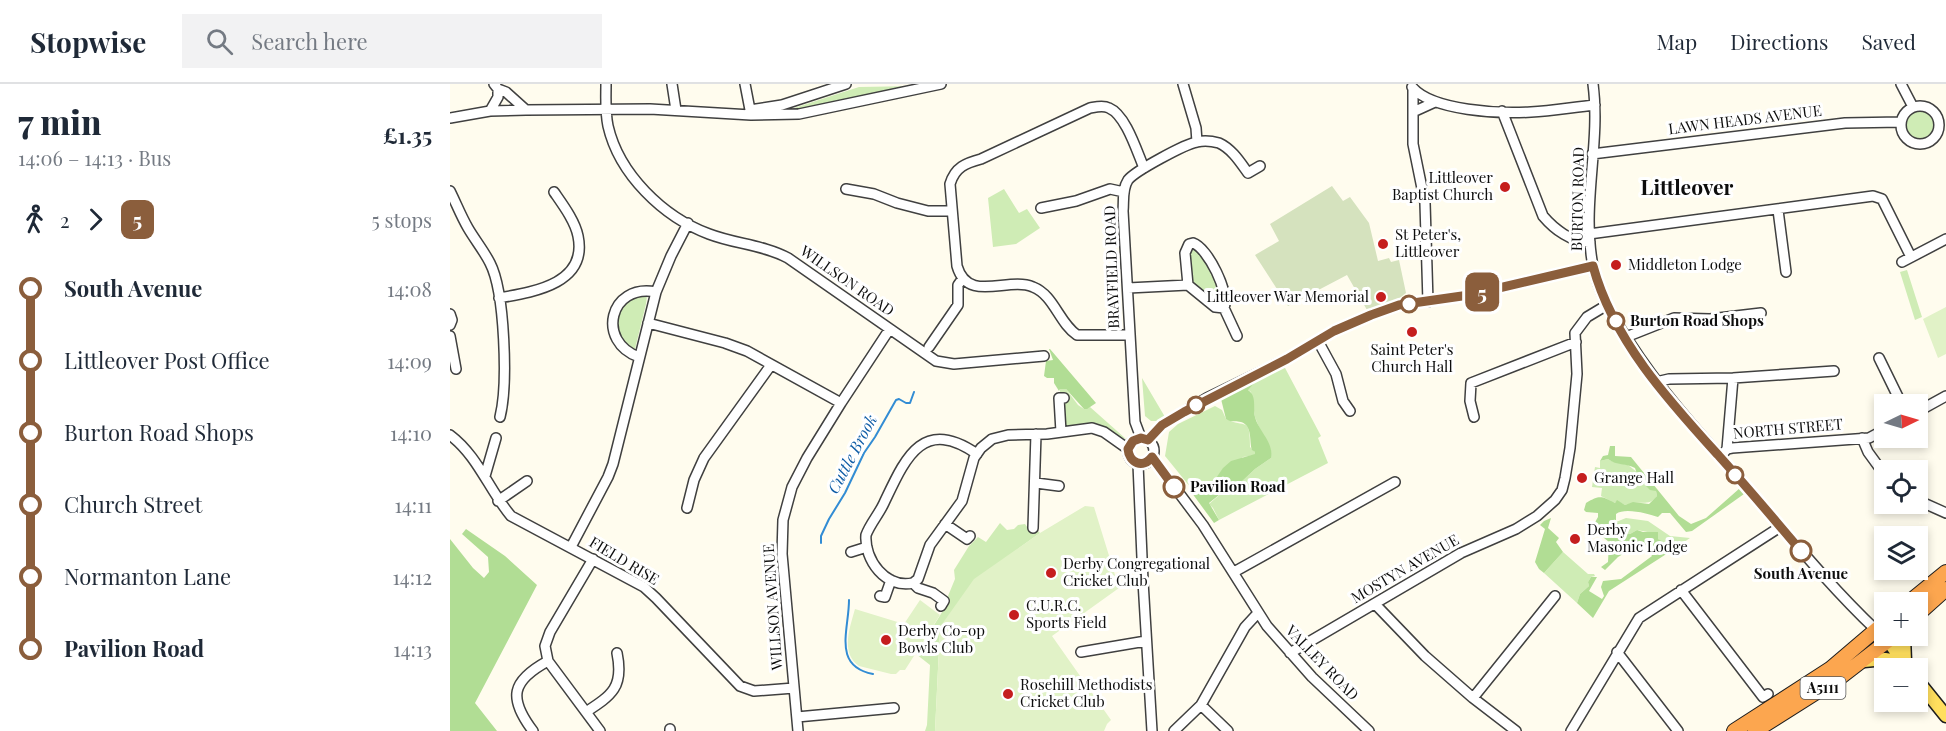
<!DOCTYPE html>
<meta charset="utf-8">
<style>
body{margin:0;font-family:"Playfair Display",serif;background:#f2f2f3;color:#1f2937;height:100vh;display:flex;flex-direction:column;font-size:22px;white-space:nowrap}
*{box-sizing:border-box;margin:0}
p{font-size:20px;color:#747a83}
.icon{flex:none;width:33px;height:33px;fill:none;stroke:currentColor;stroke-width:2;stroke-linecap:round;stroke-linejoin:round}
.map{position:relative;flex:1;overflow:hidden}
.sheet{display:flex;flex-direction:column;background:#fff;width:450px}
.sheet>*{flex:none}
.badge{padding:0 12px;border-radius:9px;font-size:21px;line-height:39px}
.needle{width:39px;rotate:85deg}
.buttons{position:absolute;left:1424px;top:310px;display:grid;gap:12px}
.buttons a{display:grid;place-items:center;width:54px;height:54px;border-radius:0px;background:#fff;box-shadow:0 3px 9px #0003;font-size:30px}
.map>.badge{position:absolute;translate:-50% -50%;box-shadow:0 0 0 3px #fff}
.legs{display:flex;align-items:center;gap:9px;height:66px;padding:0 18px;font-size:20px}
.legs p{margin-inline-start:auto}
.head{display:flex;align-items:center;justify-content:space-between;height:102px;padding:0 18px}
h1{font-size:33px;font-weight:800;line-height:45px}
ul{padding:0 18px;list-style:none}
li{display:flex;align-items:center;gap:21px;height:72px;font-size:22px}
li i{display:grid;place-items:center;width:9px;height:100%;margin:0 8px;background:currentColor}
li i::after{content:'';width:15px;height:15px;margin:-8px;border:4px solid;border-radius:50%;background:#fff}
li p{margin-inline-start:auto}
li:first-child i{background:linear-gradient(#0000 50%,currentColor 0)}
li:last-child i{background:linear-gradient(currentColor 50%,#0000 0)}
header{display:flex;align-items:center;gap:36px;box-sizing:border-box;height:84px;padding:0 30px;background:#fff;border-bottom:2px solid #e0e1e3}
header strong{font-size:28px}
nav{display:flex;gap:33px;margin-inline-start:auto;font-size:21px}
.search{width:420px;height:54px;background:#f2f2f3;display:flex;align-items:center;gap:15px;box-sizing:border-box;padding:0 21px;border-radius:0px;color:#747a83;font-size:22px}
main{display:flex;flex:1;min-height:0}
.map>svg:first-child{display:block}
.green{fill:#cfecb5}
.forest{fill:#b1dd94}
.cemetery{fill:#d5e2be}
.pitch{fill:#e1f2c7}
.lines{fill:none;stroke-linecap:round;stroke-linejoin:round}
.stream{stroke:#328cd4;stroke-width:2}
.minor-casing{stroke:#404040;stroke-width:12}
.major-casing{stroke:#1e1e1e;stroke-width:15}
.highway-casing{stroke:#1e1e1e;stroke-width:16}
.minor{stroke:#fff;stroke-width:9}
.major{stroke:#ffdf5e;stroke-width:12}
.highway{stroke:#fca64f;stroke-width:14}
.line-1-casing{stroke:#fff;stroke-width:14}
.line-1{stroke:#8b5e3c;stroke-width:9}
.poi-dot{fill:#c51e1e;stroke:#fff;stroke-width:2}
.stop-1-dot{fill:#fff;stroke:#8b5e3c;stroke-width:3}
.labels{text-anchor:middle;stroke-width:6;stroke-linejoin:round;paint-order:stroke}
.shield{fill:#fff;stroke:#565656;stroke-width:1.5}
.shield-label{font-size:14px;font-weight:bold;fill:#0d0d0d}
.street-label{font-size:15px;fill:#0d0d0d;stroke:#fff}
.poi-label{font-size:15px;fill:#0d0d0d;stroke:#fff;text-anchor:start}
.stop-label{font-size:15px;font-weight:bold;fill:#0d0d0d;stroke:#fff;text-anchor:start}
.water-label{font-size:16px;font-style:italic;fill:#105da6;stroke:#fff}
.district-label{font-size:21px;font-weight:bold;fill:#0d0d0d;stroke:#fff}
</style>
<header>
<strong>Stopwise</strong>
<div class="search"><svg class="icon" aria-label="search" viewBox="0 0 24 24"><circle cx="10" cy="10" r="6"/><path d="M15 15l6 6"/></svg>Search here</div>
<nav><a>Map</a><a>Directions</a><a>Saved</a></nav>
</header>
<main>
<section class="sheet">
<div class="head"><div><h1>7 min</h1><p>14:06 – 14:13 · Bus</p></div><b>£1.35</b></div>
<div class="legs"><svg class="icon" aria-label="walk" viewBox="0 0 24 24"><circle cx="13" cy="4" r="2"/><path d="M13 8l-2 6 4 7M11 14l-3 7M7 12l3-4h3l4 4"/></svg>2<svg class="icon" aria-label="forward" viewBox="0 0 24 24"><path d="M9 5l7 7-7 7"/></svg><b class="badge" style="background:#8b5e3c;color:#fff">5</b><p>5 stops</p></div>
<ul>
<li><i style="color:#8b5e3c"></i><b>South Avenue</b><p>14:08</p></li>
<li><i style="color:#8b5e3c"></i><span>Littleover Post Office</span><p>14:09</p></li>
<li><i style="color:#8b5e3c"></i><span>Burton Road Shops</span><p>14:10</p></li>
<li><i style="color:#8b5e3c"></i><span>Church Street</span><p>14:11</p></li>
<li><i style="color:#8b5e3c"></i><span>Normanton Lane</span><p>14:12</p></li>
<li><i style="color:#8b5e3c"></i><b>Pavilion Road</b><p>14:13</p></li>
</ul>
</section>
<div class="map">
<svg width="1496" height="647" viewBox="0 0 1496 647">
<rect width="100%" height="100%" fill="#fffcee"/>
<path class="green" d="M468,2L352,27L338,26L409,3Z
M1455 40a15 15 0 1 1 30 0a15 15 0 1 1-30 0Z
M554,105L569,129L577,125L590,144L566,160L543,163L538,114Z
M744,162L749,165L770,203L771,218L767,219L741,201L739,164Z
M1457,186L1472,233L1465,236L1450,188Z
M195,210L197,212L196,220L185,265L180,266L169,252L166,236L169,226L179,214Z
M834,282L871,352L868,354L878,379L769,436L763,424L759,420L774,407L787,402L805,385L821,374L805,333L801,308L797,305L805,298Z
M692,294L715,333L707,337H701L695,332Z
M610,305H616L628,321L634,325L640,323L676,355C667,353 663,347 655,343C642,337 630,343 617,343L613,339V320L616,318V310L610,309Z
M765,322L772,326L776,335C795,345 800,331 800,363L805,368V371L793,373L762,400L741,404L715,372L719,348L728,340Z
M1158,375L1161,377L1178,381L1192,392V398L1206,407L1207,412C1198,424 1190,415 1175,421L1167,417L1165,419L1151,412L1152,404L1142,403L1145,383L1150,384V377Z
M1176,434L1198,437L1220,452L1240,454L1221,467L1208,455V450L1187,446L1180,450L1170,448L1166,438Z
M550,439L557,446L564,445L568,441L575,440L580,447H588L590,449L569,464L490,543L485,647H475L477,641L480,581L466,570L499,517L498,512L505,495L504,486L519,462L528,453L536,458Z
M1113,468L1138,490H1144L1145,492L1141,493L1138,498L1139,502L1130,510L1127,519L1094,489Z"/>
<path class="forest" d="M599,265H600L646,319L637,325H634L616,305H610L609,307L604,299V294H597L594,292L596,277L603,276Z
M805,298L798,306C807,312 803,323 805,333C809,348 824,358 821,374L805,385L787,402L774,407L759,419L769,436L764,439L739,405L762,400L773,384L781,377L805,370V368L802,366C799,357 803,342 791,338C784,336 782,339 776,335L771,315Z
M1160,362H1165V372L1181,373L1229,432L1241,440L1256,434L1290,404L1294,410L1242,447L1236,448L1220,429H1212L1208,433C1199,430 1175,423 1166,430V438L1169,440L1170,448L1180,450L1187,446L1193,448H1208V455L1213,458H1217L1221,467L1159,507L1143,534L1127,519L1130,510L1139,502L1138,498L1141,493H1147L1139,507L1152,515L1154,512L1151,503L1153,497L1171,495L1202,472L1194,458L1168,473L1155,486L1151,483L1158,478L1159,458L1149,450L1141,451L1144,440L1148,433V429L1136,428L1134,426L1136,419C1150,411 1151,412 1165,419L1167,416L1175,421L1183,418L1199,420L1207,412L1206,407L1200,406L1192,398V392L1187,390L1185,384C1176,379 1167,382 1158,375L1150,377L1153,372L1158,371Z
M1101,434L1098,444L1109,454L1106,458L1113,468L1094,489L1089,485L1085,478L1095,445L1090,441L1094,437Z
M16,445L55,472L87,501L25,619L47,647H0V455L23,484L34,494L39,488L38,473L12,450Z"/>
<path class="cemetery" d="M882,102L893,117L900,113L919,139L928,177L939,174L941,178L949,176L956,209L947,216L917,226L897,191L838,222L805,171L829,157L820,140Z"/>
<path class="pitch" d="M1496,223V270L1488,274L1473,235Z
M635,422L644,423L669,504L602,552L661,636L657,640L654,647H485L490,543L524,495L590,449Z
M470,516L490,531L455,586H450L446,590H441L409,582C390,569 400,543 405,525L454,540Z"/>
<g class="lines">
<path class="stream" d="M371,459V452L379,435L395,409L414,369L425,353L446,316L449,315L456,319H460L464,308
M399,516C399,546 382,582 423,590"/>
<g class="minor-casing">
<path id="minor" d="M44,0L48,5L56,8L76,26
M156,0C156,14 155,28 158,42C169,90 213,133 259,150C285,160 314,161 338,174L486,277L504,280L594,272
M222,0L226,26
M295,0L301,31
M733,0L746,44L747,58
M1143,0C1151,60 1131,121 1143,182C1149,210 1164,236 1180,259C1218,318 1267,368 1312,421C1349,464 1385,507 1426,546
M1451,0L1463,23
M962,3C982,27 1051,30 1081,28C1102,27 1124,23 1145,21
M963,4V60L975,119L978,218
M1451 41a19 19 0 1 1 38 0a19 19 0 1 1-38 0Z
M300,26L332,21L396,0
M40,27L48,13V5
M1052,27L1093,132C1104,145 1122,159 1140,158
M963,28L985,18
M0,34L40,27L76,26L200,25L301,31L349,30L491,0
M1142,70L1395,39L1451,38
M396,105L424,110L447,119L478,127H501
M0,107C6,119 11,132 18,144C25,156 34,167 40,179C55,208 58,301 50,333
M591,124L626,117L660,105L674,108
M1328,126L1336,188
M1139,150L1423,112L1432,115L1461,173
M1452,178L1496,155
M678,204L738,201L735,169L739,160L743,159C758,164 780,209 774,224L765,223L738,201
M49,214C83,208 138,200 128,152C125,137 113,121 104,108
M774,224L787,252
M0,230L2,236L0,241
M198,239L275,259L297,267L391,319
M680,251H627C609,239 604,211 583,203C558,192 518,220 507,182L500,100C505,83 516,79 531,75L640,24C646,23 653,21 659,24C676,31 687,68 694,84
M0,252L6,285
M1176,253L1224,234L1260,235L1311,229
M868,257L886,290L893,317L900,327
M479,263L508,221V201L513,194
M189,273C146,258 159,199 206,208
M1429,274L1452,321
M1206,298L1219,295L1283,294L1384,287
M1467,328L1496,312
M1024,333L1020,317L1021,299L1126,258
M611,348L609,314H614
M0,351C28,372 39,406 61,432L194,503L206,514L290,602L304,607L344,604
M691,354L685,338L673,127C674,117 672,105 678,96C685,87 735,60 747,58C754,56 762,57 769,59C782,65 790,78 798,89L810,82
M1412,354L1418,368L1434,390
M678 367a13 13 0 1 1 26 0a13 13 0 1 1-26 0Z
M698,356L712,341L757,314L837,275L884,247L921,231L949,221L1019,211L1143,182
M1277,365L1283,294
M702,373L753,441L817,542L862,593L919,647
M1270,373L1277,365L1282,364L1419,354L1434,346
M688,380L693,497L702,647
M35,392L46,354
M586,399L609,402
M1467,416L1496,429
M48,417L77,397
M237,424L244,396L254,374L321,281
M495,440L517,455L520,452
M583,444L586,350
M121,463L158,393L163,380L206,208L221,172L238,139
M401,468L417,463
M143,475L100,548L95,562L98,577L150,647
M784,488L945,398
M463,499L468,495L480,461L512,417L524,374L531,364L542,355L558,351L597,350L642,344L654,348L678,365
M1231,506L1313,613L1318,610
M430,512L435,513L441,496
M925,520L975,572L1023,614L1066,647
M491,522L494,517L483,509L468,504L463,499C436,505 414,476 416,451C420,440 429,430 434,419C455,375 472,332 527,370
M631,568L696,557
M1167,568L1228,647
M840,569L1011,469L1066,445L1087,432L1105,416L1112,406L1115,394L1120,364L1127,290L1125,249L1137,233L1157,221
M1023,614L1105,512
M751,621L778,647
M136,628C162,611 174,603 167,569
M347,633L444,624
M83,647C58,614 61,597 98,577
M220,647V645
M348,647L332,470L333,436L342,403L357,374L391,319L439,246
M724,647L751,621L795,543L807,530
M1121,647L1189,534L1330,443"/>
</g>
<g class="major-casing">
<path id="major" d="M1426,546L1438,557L1459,585
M1454,552L1455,577
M1414,577L1435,575L1455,578
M1467,596L1496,632"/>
</g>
<g class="highway-casing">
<path id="highway" d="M1458,519L1496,488
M1467,531L1496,505
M1284,647L1380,585L1434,539
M1305,647L1392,592L1444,552"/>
</g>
<use href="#minor" class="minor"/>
<use href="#major" class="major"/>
<use href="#highway" class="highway"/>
</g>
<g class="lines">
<g class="line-1-casing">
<path id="line-1" d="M724,403L702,373C693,385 679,379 678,365L683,357L691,354L698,356L712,341L734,328L837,275L884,247L921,231L949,221L1019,211L1143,182C1163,256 1219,317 1269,372C1297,403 1324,435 1351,467"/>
</g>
<use href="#line-1" class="line-1"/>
</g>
<g class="poi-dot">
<circle cx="1055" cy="103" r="6"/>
<circle cx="933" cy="160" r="6"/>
<circle cx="1166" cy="181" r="6"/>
<circle cx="931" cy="213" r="6"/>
<circle cx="962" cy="248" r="6"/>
<circle cx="1132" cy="394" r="6"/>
<circle cx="1125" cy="455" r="6"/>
<circle cx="601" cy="489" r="6"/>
<circle cx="564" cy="531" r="6"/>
<circle cx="436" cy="556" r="6"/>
<circle cx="558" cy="610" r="6"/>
</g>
<g class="stop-1-dot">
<circle cx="959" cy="220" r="8"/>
<circle cx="1166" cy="237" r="8"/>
<circle cx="746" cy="321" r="8"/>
<circle cx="1285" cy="391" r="8"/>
<circle cx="724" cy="403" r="10"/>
<circle cx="1351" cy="467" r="10"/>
</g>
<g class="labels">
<rect class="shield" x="1350.5" y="593" width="45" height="22" rx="4.5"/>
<g class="shield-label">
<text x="1373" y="609">A5111</text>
</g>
<g class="street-label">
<text transform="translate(1295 36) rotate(-7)" y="5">LAWN HEADS AVENUE</text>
<text transform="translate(1128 115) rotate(-89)" y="5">BURTON ROAD</text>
<text transform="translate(662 183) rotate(-92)" y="5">BRAYFIELD ROAD</text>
<text transform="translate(397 197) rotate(35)" y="5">WILLSON ROAD</text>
<text transform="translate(1338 345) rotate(-5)" y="5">NORTH STREET</text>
<text transform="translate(174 477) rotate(31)" y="5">FIELD RISE</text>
<text transform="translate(955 485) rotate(-30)" y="5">MOSTYN AVENUE</text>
<text transform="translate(323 523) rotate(-94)" y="5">WILLSON AVENUE</text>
<text transform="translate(872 579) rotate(46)" y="5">VALLEY ROAD</text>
</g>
<g class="poi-label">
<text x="1043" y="99" text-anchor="end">Littleover<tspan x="1043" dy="17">Baptist Church</tspan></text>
<text x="945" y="156">St Peter's,<tspan x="945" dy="17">Littleover</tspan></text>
<text x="1178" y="186">Middleton Lodge</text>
<text x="919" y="218" text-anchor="end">Littleover War Memorial</text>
<text x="962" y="271" text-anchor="middle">Saint Peter's<tspan x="962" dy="17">Church Hall</tspan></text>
<text x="1144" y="399">Grange Hall</text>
<text x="1137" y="451">Derby<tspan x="1137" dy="17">Masonic Lodge</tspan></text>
<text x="613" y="485">Derby Congregational<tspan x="613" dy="17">Cricket Club</tspan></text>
<text x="576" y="527">C.U.R.C.<tspan x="576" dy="17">Sports Field</tspan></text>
<text x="448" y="552">Derby Co-op<tspan x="448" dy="17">Bowls Club</tspan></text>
<text x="570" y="606">Rosehill Methodists<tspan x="570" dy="17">Cricket Club</tspan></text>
</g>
<g class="stop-label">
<text x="1180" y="242">Burton Road Shops</text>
<text x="740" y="408">Pavilion Road</text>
<text x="1351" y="495" text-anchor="middle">South Avenue</text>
</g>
<g class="water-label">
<text transform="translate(402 370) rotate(-62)" y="6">Cuttle Brook</text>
</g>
<g class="district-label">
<text x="1237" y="111">Littleover</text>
</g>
</g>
</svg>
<div class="buttons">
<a><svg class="needle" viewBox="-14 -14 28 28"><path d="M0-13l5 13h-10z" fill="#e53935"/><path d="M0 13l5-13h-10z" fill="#747a83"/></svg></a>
<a><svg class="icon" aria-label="locate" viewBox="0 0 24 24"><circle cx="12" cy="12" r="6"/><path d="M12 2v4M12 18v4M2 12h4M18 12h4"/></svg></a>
<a><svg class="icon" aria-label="layers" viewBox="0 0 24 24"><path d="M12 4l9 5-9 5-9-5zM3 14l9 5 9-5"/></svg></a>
<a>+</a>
<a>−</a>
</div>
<b class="badge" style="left:1032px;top:208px;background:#8b5e3c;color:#fff">5</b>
</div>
</main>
